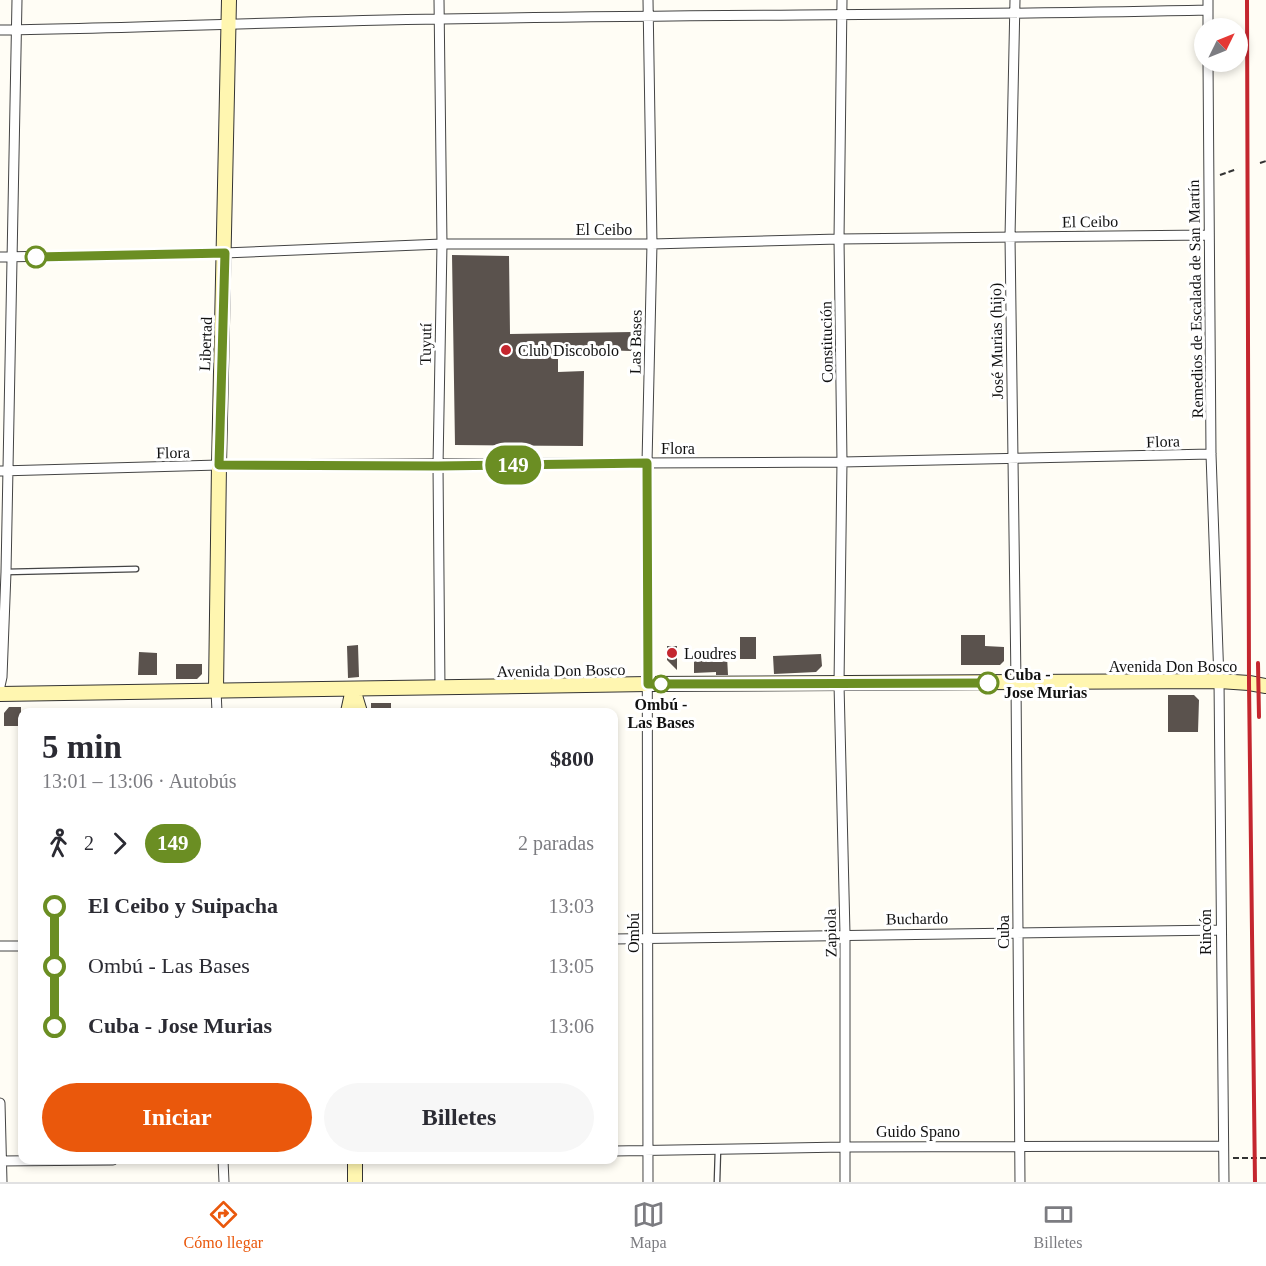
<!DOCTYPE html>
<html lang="es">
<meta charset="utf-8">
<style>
body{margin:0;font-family:"Times New Roman",serif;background:#f7f7f7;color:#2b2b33;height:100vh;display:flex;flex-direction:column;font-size:22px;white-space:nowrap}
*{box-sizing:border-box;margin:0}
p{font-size:20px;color:#7c7c81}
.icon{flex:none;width:33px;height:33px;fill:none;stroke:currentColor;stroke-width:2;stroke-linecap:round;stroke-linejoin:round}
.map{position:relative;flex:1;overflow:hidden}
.sheet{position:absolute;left:18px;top:708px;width:600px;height:456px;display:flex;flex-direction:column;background:#fff;border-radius:12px;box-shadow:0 3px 9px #0003}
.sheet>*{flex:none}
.badge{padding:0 12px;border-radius:20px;font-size:21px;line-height:39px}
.needle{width:39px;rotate:47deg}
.fabs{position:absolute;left:1194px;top:18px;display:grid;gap:12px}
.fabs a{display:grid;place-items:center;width:54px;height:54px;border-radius:50%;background:#fff;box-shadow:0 3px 9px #0003;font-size:30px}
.map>.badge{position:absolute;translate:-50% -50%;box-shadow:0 0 0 3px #fff}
.legs{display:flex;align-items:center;gap:9px;height:66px;padding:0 24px;font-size:20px}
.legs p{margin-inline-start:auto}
.headline{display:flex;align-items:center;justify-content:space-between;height:102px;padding:0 24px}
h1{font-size:33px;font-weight:700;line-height:45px}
.button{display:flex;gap:12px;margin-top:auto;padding:12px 24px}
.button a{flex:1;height:69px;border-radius:36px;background:#ea580c;color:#fff;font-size:24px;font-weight:700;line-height:69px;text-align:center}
.button a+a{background:#f7f7f7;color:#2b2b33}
ul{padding:0 24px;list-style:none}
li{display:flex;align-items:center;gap:21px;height:60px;font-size:22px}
li i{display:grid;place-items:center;width:9px;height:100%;margin:0 8px;background:currentColor}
li i::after{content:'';width:15px;height:15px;margin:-8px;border:4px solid;border-radius:50%;background:#fff}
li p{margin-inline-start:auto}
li:first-child i{background:linear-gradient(#0000 50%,currentColor 0)}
li:last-child i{background:linear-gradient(currentColor 50%,#0000 0)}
.tabs{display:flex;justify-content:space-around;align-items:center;height:84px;border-top:2px solid #e1e1e2;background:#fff;font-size:16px;color:#7c7c81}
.tabs a{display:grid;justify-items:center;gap:3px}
.tabs .current{color:#ea580c}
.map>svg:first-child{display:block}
.building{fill:#5a524d}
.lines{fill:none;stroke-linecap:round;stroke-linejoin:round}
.lane-casing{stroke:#444;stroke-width:7}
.street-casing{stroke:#444;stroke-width:11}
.secondary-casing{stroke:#333;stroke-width:16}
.path{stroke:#333;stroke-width:2;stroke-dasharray:6 3;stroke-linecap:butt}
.lane{stroke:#fff;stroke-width:4.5}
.street{stroke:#fff;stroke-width:9}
.secondary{stroke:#fff6b0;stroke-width:14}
.rail{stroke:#c4262e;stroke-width:4}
.line-1-casing{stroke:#fff;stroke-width:14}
.line-1{stroke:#6b8e23;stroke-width:9}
.stop-1-dot{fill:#fff;stroke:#6b8e23;stroke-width:3}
.poi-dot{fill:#c4262e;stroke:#fff;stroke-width:2}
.labels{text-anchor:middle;stroke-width:6;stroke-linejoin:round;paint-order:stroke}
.street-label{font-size:16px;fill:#111;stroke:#fff}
.poi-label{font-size:16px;fill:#111;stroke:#fff;text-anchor:start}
.stop-label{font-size:16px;font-weight:bold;fill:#111;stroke:#fff;text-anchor:start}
</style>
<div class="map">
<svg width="1266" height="1182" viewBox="0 0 1266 1182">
<rect width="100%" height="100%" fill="#fffdf5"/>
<path class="building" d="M452,255L509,256L510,334L632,332V351L558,349V372L584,371L583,446L455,445Z
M961,635H985V646L1004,647V661L1000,665H961Z
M740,637H756V659H740Z
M358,645L359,677L348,678L347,646Z
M667,646H677V670L667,660Z
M139,652L157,653V675H138Z
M821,654L822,666L816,672L774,674L773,656Z
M727,656L728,675H716V672L694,673V659Z
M176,664H202V674L197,679H176Z
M1168,695H1194L1199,700L1198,732H1168Z
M371,703H391V712H371Z
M9,707H21V726H4V713Z"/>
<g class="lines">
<g class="lane-casing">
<path id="lane" d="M6,572L136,569
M717,1182L718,1149"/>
</g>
<g class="street-casing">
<path id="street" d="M439,0L442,244L438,466L440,688
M842,0L839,239L842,462L839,684L845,934V1182
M1015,0L1010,237L1016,682L1020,1182
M1208,0V28
M0,30C148,28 295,21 443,19C698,14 953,16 1208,10
M1208,62L1211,454L1219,681L1224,1182
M0,257L224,253L442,244H652L839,239L1208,235
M0,471L219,465L842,462L1211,454
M0,686L2,677L6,572L17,0
M216,690L217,712
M614,939L1220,930
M0,946H22
M0,1103L2,1182
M614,1151L844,1147L1223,1146
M223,1160L224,1182
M0,1161L113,1160
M648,1182L647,463L652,244L648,0"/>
</g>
<g class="secondary-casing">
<path id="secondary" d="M353,689L360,712
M216,690L219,465L229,0
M0,694L648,684L1219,681L1249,683L1266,686
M348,712L353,689
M355,1182V1160"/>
</g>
<path class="path" d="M1260,163L1266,161
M1220,175L1237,169
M1233,1158H1266"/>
<use href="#lane" class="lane"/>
<use href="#street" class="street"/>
<use href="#secondary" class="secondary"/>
<path class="rail" d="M1247,0L1249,683L1255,1182
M1258,663L1259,717"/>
</g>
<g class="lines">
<g class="line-1-casing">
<path id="line-1" d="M36,257L225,253L219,465L438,466L647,463L648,684L988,683"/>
</g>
<use href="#line-1" class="line-1"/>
</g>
<g class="stop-1-dot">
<circle cx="36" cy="257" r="10"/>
<circle cx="988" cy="683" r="10"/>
<circle cx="661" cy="684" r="8"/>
</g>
<g class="poi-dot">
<circle cx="506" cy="350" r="6"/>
<circle cx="672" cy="653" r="6"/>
</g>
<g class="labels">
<g class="street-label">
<text transform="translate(1090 221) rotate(-1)" y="6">El Ceibo</text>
<text x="604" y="235">El Ceibo</text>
<text transform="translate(1195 299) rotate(-91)" y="6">Remedios de Escalada de San Martín</text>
<text transform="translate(996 341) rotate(-91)" y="6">José Murias (hijo)</text>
<text transform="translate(635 342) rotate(-89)" y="6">Las Bases</text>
<text transform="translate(826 342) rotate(-91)" y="6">Constitución</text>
<text transform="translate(205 344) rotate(-88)" y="6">Libertad</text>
<text transform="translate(425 344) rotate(-89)" y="6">Tuyutí</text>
<text transform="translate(1163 441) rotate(-2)" y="6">Flora</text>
<text x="678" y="454">Flora</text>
<text transform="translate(173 452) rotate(-1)" y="6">Flora</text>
<text x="1173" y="672">Avenida Don Bosco</text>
<text transform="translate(561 670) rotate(-1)" y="6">Avenida Don Bosco</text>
<text transform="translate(917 918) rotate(-1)" y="6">Buchardo</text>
<text transform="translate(1003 932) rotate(-90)" y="6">Cuba</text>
<text transform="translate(1205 932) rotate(-90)" y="6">Rincón</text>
<text transform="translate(633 933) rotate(-90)" y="6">Ombú</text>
<text transform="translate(830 933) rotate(-91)" y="6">Zapiola</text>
<text x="918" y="1137">Guido Spano</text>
</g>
<g class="poi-label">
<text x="518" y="356">Club Discobolo</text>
<text x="684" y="659">Loudres</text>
</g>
<g class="stop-label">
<text x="1004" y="680">Cuba -<tspan x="1004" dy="18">Jose Murias</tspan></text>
<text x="661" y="710" text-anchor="middle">Ombú -<tspan x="661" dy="18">Las Bases</tspan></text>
</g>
</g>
</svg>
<div class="fabs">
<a><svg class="needle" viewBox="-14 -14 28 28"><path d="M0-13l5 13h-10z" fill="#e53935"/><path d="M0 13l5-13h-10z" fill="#7c7c81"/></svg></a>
</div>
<b class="badge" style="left:513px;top:465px;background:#6b8e23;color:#fff">149</b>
<section class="sheet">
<div class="headline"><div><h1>5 min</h1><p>13:01 – 13:06 · Autobús</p></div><b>$800</b></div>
<div class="legs"><svg class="icon" aria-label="walk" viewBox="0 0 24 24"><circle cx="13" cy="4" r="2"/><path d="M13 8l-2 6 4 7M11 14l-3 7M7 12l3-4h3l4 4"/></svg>2<svg class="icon" aria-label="forward" viewBox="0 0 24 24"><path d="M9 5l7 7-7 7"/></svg><b class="badge" style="background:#6b8e23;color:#fff">149</b><p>2 paradas</p></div>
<ul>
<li><i style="color:#6b8e23"></i><b>El Ceibo y Suipacha</b><p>13:03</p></li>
<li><i style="color:#6b8e23"></i><span>Ombú - Las Bases</span><p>13:05</p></li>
<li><i style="color:#6b8e23"></i><b>Cuba - Jose Murias</b><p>13:06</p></li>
</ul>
<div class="button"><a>Iniciar</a><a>Billetes</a></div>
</section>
</div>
<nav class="tabs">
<a class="current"><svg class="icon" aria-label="directions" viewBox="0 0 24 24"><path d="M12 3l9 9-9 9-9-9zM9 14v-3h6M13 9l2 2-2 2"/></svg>Cómo llegar</a>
<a><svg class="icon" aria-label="map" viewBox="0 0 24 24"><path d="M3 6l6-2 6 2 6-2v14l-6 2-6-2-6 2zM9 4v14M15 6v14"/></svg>Mapa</a>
<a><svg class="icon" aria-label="tickets" viewBox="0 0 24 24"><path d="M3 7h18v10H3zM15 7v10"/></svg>Billetes</a>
</nav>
